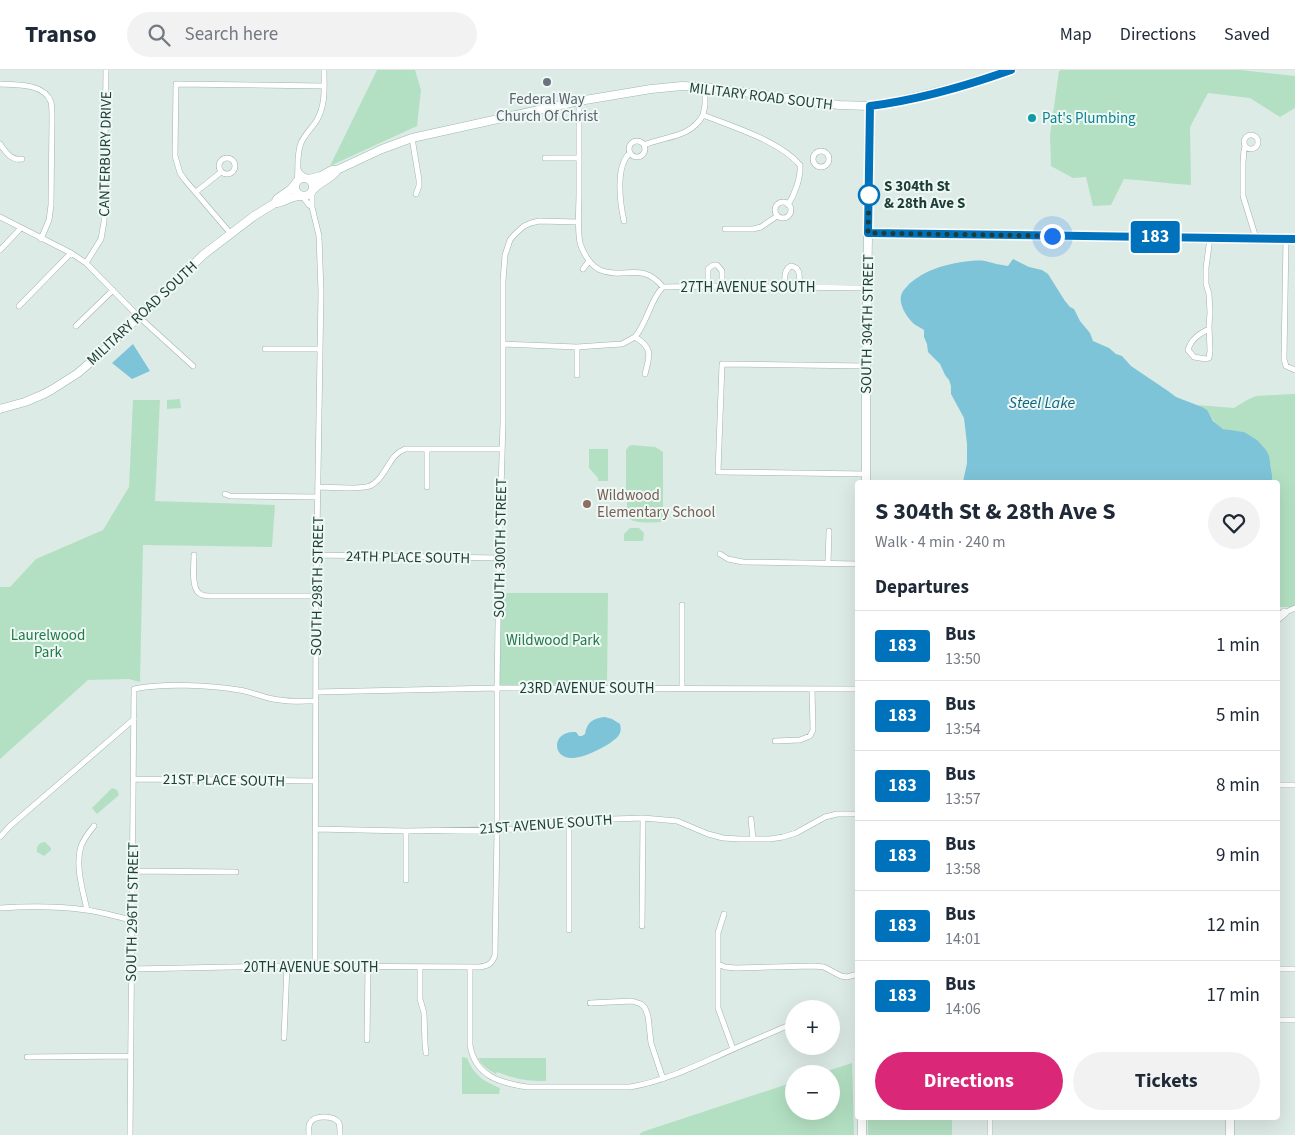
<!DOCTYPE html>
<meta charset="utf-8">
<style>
body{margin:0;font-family:"Source Sans 3",sans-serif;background:#f2f2f3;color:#1f2937;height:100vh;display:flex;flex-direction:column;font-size:19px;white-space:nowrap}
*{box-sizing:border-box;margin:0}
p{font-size:16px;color:#747a83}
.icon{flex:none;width:28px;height:28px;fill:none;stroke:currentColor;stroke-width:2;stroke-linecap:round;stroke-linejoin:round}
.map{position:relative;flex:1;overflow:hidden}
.panel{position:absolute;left:855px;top:410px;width:425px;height:640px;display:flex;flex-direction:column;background:#fff;border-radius:5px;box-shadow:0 5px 20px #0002}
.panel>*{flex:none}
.badge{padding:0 10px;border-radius:4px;font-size:18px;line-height:32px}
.fabs{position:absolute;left:785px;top:930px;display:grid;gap:10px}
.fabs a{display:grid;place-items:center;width:55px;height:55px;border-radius:50%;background:#fff;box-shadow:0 5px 20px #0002;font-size:25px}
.you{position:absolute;width:25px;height:25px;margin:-12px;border:4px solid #fff;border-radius:50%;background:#1a73e8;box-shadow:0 0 0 8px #1a73e833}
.map>.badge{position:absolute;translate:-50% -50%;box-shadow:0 0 0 2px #fff}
h2{padding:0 20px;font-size:19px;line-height:45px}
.round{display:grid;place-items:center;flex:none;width:52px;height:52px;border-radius:26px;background:#f2f2f3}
.overview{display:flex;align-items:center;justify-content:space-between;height:85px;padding:0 20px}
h1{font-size:24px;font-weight:700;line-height:38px}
.primary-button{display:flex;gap:10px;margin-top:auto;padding:10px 20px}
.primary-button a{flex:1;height:58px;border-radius:30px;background:#db2777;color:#fff;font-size:20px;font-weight:700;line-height:58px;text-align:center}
.primary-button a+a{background:#f2f2f3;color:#1f2937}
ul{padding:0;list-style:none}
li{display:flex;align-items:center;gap:15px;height:70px;padding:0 20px;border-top:1px solid #e0e1e3}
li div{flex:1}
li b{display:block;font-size:19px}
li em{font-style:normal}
li .badge{min-width:55px;font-weight:700;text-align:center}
header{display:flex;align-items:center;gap:30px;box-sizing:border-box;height:70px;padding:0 25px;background:#fff;border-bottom:1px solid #e0e1e3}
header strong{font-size:24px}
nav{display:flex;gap:28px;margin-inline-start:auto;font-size:18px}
.search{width:350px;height:45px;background:#f2f2f3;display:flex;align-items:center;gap:12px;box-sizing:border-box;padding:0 18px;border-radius:28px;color:#747a83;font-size:19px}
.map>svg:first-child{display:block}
.green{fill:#b3e0c2}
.water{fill:#7ec4d8}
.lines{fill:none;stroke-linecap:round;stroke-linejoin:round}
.street-casing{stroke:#a0b3ae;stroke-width:6}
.secondary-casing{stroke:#9bb8b0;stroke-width:9}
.street{stroke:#fff;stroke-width:5}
.secondary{stroke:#fff;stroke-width:8}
.line-casing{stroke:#fff;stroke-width:11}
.line{stroke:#0072bc;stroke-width:8}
.walk{stroke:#1d3d36;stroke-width:5;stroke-dasharray:0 9}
.worship-dot{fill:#6b7280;stroke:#eef8f4;stroke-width:2}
.culture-dot{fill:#0f9aa8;stroke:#eef8f4;stroke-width:2}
.stop-dot{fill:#fff;stroke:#0072bc;stroke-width:2.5}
.education-dot{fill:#8d6e63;stroke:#eef8f4;stroke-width:2}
.labels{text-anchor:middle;stroke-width:4;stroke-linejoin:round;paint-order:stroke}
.street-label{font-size:15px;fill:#1d3d36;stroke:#eef8f4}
.worship-label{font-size:15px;fill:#5b616d;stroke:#eef8f4}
.culture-label{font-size:15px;fill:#0d838f;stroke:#eef8f4;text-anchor:start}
.stop-label{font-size:15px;font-weight:bold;fill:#1d3d36;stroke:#eef8f4;text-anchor:start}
.education-label{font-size:15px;fill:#785e54;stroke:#eef8f4;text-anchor:start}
.park-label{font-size:15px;fill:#23784a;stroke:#eef8f4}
.water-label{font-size:16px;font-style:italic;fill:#11657f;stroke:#eef8f4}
</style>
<header>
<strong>Transo</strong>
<div class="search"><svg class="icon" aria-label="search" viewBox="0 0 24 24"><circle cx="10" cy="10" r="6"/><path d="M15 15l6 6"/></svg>Search here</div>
<nav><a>Map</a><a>Directions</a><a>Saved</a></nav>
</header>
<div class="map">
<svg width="1295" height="1065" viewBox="0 0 1295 1065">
<rect width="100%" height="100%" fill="#ddebe6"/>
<path class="green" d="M377,0H415L421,20L417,56L330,96Z
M1061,0H1241L1295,6V38L1280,47L1250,28L1208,23L1190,57L1191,115C1168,114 1146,110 1124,109L1111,135L1093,136L1086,107L1073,108L1051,96L1050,65L1059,1Z
M1292,324H1295V537H1278V412H1272L1271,395L1244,362C1238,361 1230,362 1224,359C1212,354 1210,339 1197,335L1234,338L1247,330L1256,326Z
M180,329L181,338L167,339V330Z
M133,330H160L155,431L275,435L272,477L143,475L140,612L129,609L88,610L0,689V517H10L36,489L103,460L129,417Z
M632,375L655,377L663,382V452C655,452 630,455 628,446C626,439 628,432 626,425V380L629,376Z
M589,379H608V411H598V408L589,398Z
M630,458H639L644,463L643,471H624V464Z
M499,523H608L607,618H497Z
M112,718L117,720L119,725L97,744L92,738Z
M45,772L51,778V780L44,786L37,782C36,777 39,772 45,772Z
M462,987L467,988C474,1005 483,1011 500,1018L499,1024H462Z
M478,988H546V1011C527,1011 515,1009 497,1002L496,1004C489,1000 482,996 478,988Z
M852,993L854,1065H639L642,1062L794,1012V1041H831V1004H818Z
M868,1048H952V1065H868Z"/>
<path class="water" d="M1013,189L1029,197L1042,200L1048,204L1065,231L1070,237L1074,239L1080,251L1090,263L1093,271L1109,278L1116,284L1122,286L1131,296L1168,321L1176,327L1202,337L1207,340L1213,351L1223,359L1244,362L1257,370L1266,380L1269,386L1272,405V412H963L967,393V374L964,348L951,324V316L949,310L945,305L940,294L928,282L927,274L924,267V260C921,258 917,256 914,254C907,248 897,233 902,223C903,220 907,217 909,214C924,201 942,195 962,192C969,191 979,190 985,191C993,193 1000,195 1008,196Z
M133,274L150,301L132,309L112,293Z
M605,647L612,649L620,654C623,665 616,669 607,675C598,680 585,687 574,688C551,690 551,660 576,662L579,666H582L585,664C587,652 593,648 605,647Z"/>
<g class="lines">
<g class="street-casing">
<path id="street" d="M0,14C16,15 44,13 51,32C52,37 52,42 52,48L51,135L49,150L41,169
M579,31C579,61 579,92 579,123C579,139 577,157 580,173C583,183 590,195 600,200C626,210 641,191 663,217L714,216L867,218
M703,45L705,35V17
M1244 72a7 7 0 1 1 14 0a7 7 0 1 1-14 0Z
M412,68L419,110V116L416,124
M629 79a8 8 0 1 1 16 0a8 8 0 1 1-16 0Z
M0,74C6,82 11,91 22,89
M644,75C665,66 691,68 703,45C733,57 780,71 800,95
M1245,77L1244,80L1243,93V126L1256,168
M813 89a8 8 0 1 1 16 0a8 8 0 1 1-16 0Z
M219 96a8 8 0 1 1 16 0a8 8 0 1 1-16 0Z
M545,88H579
M298,99L300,103L306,108
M297,112C299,98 296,86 301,73C305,64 312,58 317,50C326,34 324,17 324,0
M196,122L221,102
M312,123V137L319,166L321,222L316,526L315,896
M303,127L309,135L312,137
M775 140a8 8 0 1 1 16 0a8 8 0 1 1-16 0Z
M788,135C795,124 801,107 800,95
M0,147L71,183L86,193L138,246L193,296
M624,151C620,133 615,96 630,83
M725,159H753L761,157L777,146
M231,164L185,110L180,103L175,86L176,14L324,16
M1286,169L1284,289L1286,296L1295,300
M0,180L21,158
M86,193L101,169L104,152L106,0
M583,199L589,191
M708,216V199L713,195H717L722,201V216
M785,217C785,209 783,200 791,196C802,198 799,208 799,217
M19,236L71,183
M76,256L113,220
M1209,259C1199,264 1191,269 1188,280L1194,287L1206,289L1209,288L1210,281L1209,256L1210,243L1209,224L1206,214V198L1210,168
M503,274L577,277L606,275L622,274L635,267
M577,277V305
M265,279H320
M866,296L722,294L718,402L866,404
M645,304C650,285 653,278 635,267C647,253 651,228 663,217
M427,379V417
M318,417C331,417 358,420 370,416C376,413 381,407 384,402C391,392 393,384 405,379H502
M225,424L230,426L318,427
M720,484L728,489L743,492L858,494
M194,485C194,495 191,517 199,523C202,526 207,526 211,526H316
M316,485L499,488
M828,493L829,461
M1284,543L1295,538
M682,618V535
M316,622L497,618L858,619
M775,671L800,670L810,666L813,660L812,619
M133,709L314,711
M1278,715H1295
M569,749V860
M751,749L753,769
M315,759L406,761L524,759L534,757L552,751L643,748L677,751L708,764L723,768L739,769H770L783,767L796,763L825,747L837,744H858
M406,761V810
M0,767L10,756L134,649
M132,801L236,802
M0,838C29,836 58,836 86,840C102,842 117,847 132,850
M87,840C83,821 75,796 81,776C84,769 89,762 94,756
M724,844L718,863V938L733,979
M642,856L643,748
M718,894L725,897L736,898L814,896L824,897L841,906L847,907L858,904
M420,897V929L424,943L425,974L426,983
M470,897V975C475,1006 500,1013 527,1017H630C661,1012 691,998 720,985C744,974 769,964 794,953
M132,899L287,896L479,897C488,896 492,894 495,885L497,759V618L499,488L503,352V211L505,185L510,170L515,164L524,156L531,153L539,151L578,152
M1278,899H1295
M590,933L632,931L641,934L645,938L648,946L651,973L663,1009
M1278,950H1295
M284,968L287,896
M367,970L368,896
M27,987L130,986
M130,1065L134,619C164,613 209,615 239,620C253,622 266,629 280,630C292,632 304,631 316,631
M309,1065C309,1061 308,1056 310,1053C314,1045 334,1045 339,1053C340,1056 340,1061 340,1065
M990,1065V1048"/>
</g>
<g class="secondary-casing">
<path id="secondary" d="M295 117a9 9 0 1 1 18 0a9 9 0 1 1-18 0Z
M309,109L321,106L332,100H337L382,79L412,68L579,31L651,19L682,16L705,17L839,35L870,36L894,32L953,18L1011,0
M313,120C320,111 332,109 337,100
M277,133C286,132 290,126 301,126
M868,163L1295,169
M0,339L25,332L44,324L53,319L78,303L100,284L203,185L254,146L275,133L277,129L291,119L295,114
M866,412V296L870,36
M1278,548L1284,543
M862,1048V1065
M1230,1065V1048"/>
</g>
<use href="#street" class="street"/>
<use href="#secondary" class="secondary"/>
</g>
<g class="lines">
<g class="line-casing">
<path id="line" d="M1011,0C966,16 918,30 870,36L868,163L1295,169"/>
</g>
<use href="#line" class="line"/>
<path class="walk" d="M869,125L868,163L1052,166"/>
</g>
<circle class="worship-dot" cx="547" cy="12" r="5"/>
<circle class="culture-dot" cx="1032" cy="48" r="5"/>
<circle class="stop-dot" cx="869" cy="125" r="10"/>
<circle class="education-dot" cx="587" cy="434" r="5"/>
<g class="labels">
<g class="street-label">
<text transform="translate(761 26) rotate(7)" y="5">MILITARY ROAD SOUTH</text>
<text transform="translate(105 84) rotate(-89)" y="5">CANTERBURY DRIVE</text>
<text x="748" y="222">27TH AVENUE SOUTH</text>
<text transform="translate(142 243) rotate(-43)" y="5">MILITARY ROAD SOUTH</text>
<text transform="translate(867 254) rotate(-89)" y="5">SOUTH 304TH STREET</text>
<text transform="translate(500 478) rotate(-89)" y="5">SOUTH 300TH STREET</text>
<text transform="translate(408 487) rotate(1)" y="5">24TH PLACE SOUTH</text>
<text transform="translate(317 516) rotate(-89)" y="5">SOUTH 298TH STREET</text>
<text x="587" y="623">23RD AVENUE SOUTH</text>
<text transform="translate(224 710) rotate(1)" y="5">21ST PLACE SOUTH</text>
<text transform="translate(546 754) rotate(-4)" y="5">21ST AVENUE SOUTH</text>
<text transform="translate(132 842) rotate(-89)" y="5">SOUTH 296TH STREET</text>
<text x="311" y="902">20TH AVENUE SOUTH</text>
</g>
<g class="worship-label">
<text x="547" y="34">Federal Way<tspan x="547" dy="17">Church Of Christ</tspan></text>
</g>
<g class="culture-label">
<text x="1042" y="53">Pat's Plumbing</text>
</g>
<g class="stop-label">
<text x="884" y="121">S 304th St<tspan x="884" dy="17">&amp; 28th Ave S</tspan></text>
</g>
<g class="education-label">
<text x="597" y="430">Wildwood<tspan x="597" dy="17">Elementary School</tspan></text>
</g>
<g class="park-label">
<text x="48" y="570">Laurelwood<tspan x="48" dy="17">Park</tspan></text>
<text x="553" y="575">Wildwood Park</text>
</g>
<g class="water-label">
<text x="1042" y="338">Steel Lake</text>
</g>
</g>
</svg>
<div class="fabs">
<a>+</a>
<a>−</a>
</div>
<div class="you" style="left:1052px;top:166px"></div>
<b class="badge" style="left:1155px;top:167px;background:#0072bc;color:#fff">183</b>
<section class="panel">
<div class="overview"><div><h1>S 304th St &amp; 28th Ave S</h1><p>Walk · 4 min · 240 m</p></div><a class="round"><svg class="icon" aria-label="heart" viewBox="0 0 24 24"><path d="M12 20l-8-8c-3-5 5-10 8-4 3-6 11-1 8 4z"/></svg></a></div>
<h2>Departures</h2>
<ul>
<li><span class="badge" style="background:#0072bc;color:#fff">183</span><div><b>Bus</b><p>13:50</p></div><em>1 min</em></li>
<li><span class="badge" style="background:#0072bc;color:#fff">183</span><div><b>Bus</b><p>13:54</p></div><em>5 min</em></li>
<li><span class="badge" style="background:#0072bc;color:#fff">183</span><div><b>Bus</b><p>13:57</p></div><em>8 min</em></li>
<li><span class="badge" style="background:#0072bc;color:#fff">183</span><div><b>Bus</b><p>13:58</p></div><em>9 min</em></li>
<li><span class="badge" style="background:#0072bc;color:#fff">183</span><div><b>Bus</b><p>14:01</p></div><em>12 min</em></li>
<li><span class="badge" style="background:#0072bc;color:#fff">183</span><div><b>Bus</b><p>14:06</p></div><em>17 min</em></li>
</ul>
<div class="primary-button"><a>Directions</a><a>Tickets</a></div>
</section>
</div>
